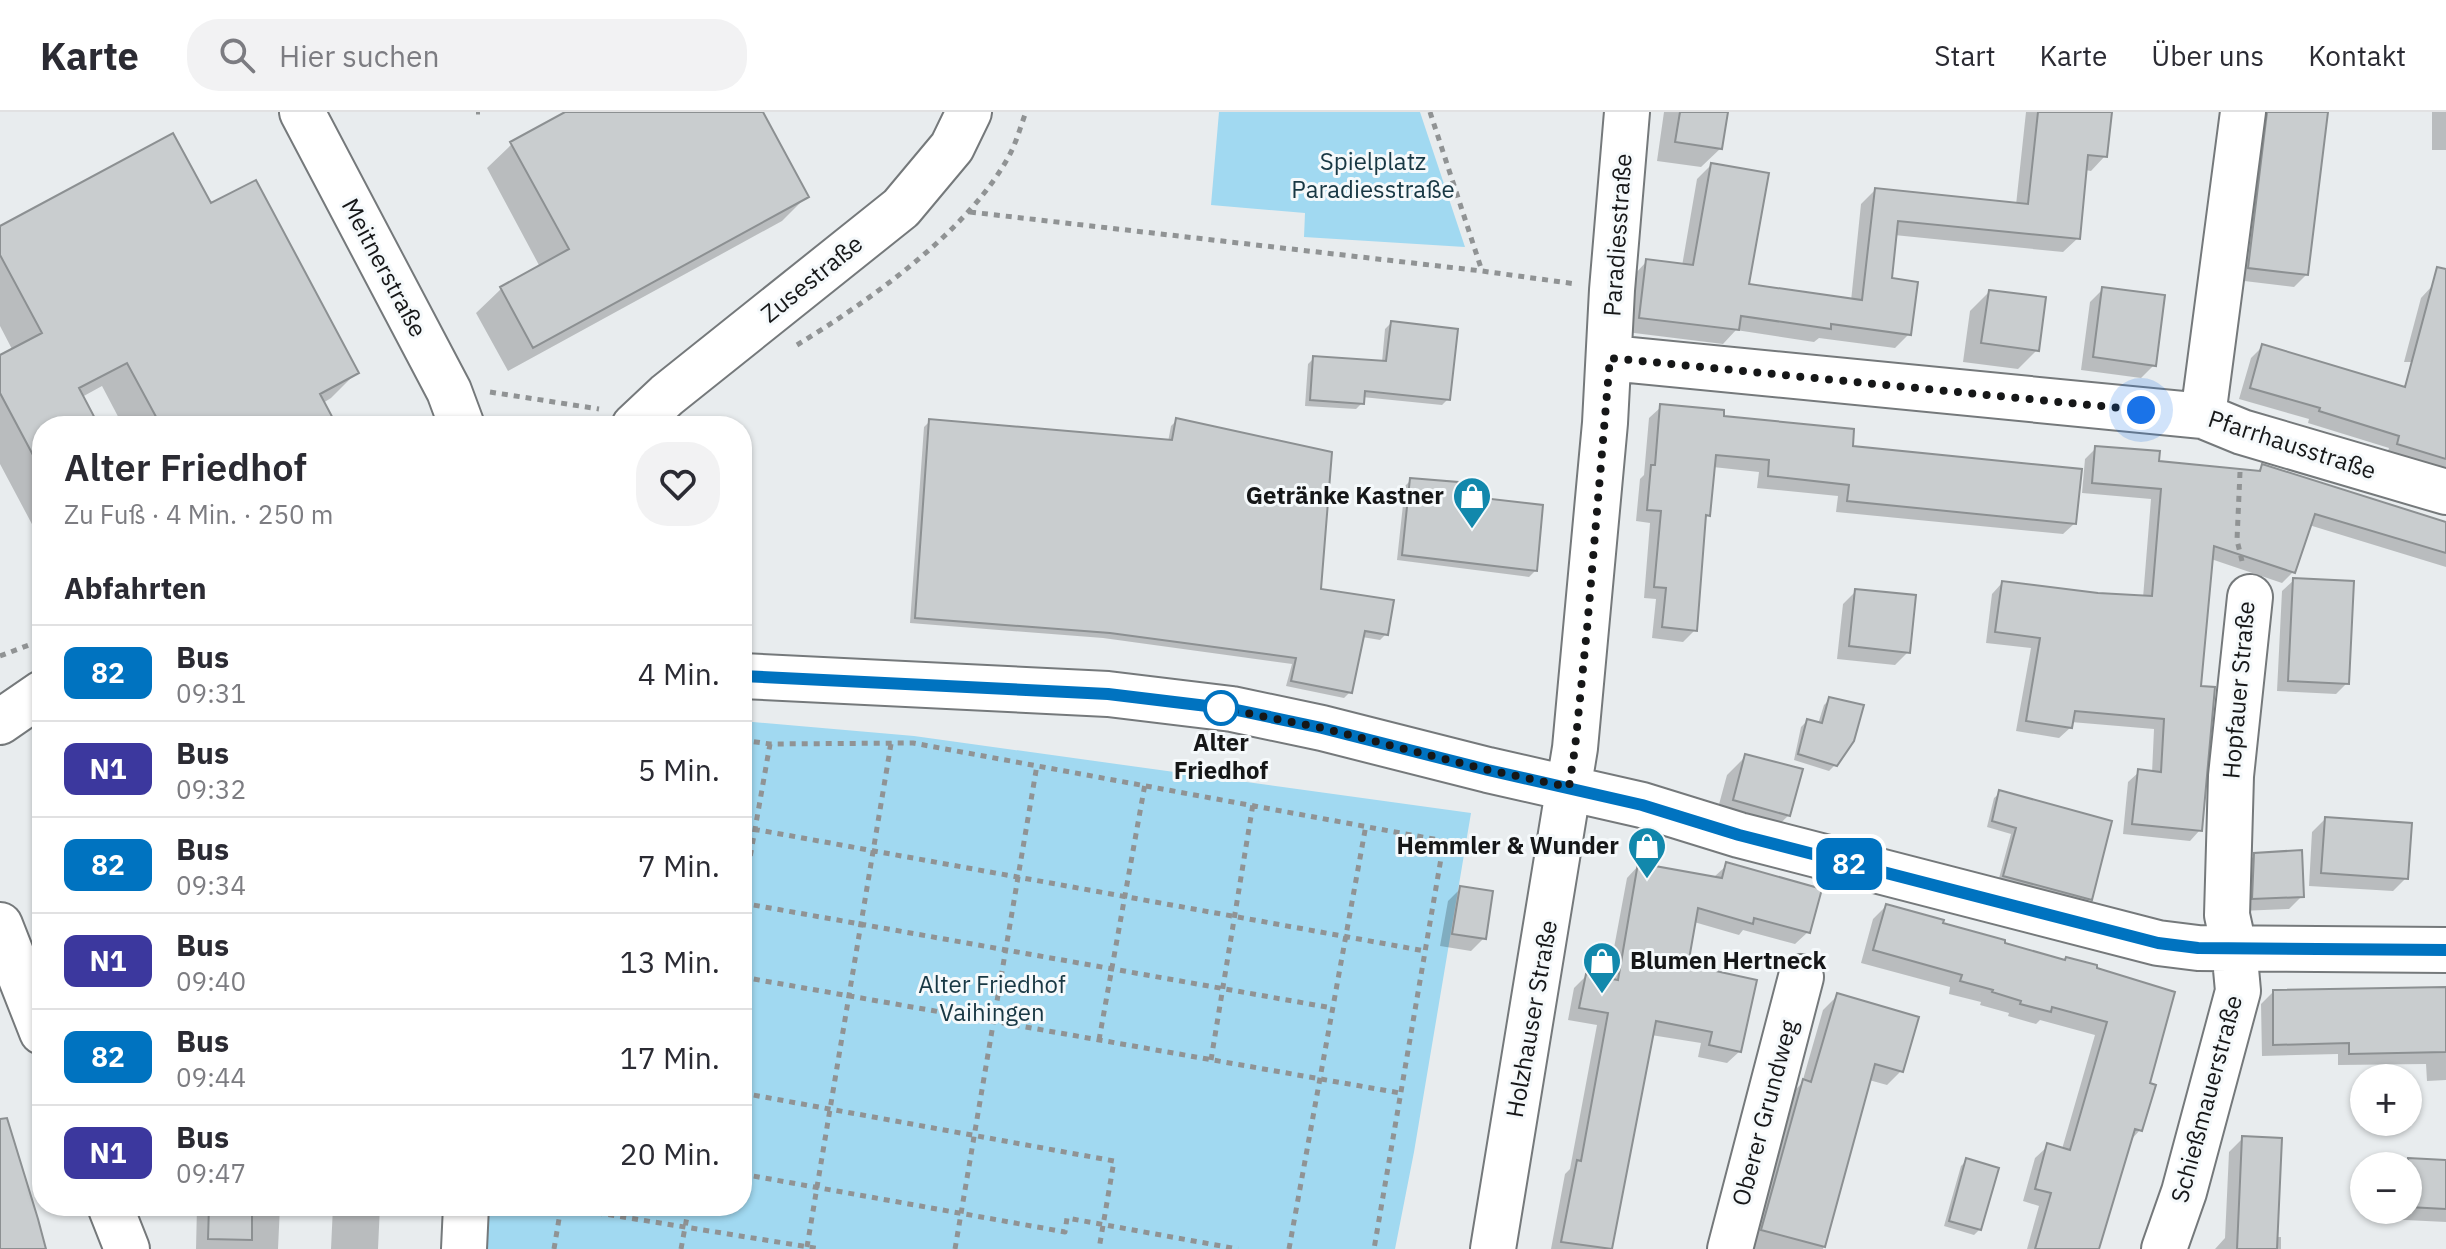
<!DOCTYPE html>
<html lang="de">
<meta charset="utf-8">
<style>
body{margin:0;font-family:"IBM Plex Sans",sans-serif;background:#f2f2f3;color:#2b2b33;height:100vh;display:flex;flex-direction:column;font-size:30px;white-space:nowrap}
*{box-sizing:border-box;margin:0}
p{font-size:26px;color:#7c7c81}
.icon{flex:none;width:44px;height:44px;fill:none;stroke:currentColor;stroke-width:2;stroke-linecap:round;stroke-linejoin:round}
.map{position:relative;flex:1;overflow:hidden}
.side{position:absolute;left:32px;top:304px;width:720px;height:800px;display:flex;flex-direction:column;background:#fff;border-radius:32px;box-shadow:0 2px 6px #0004}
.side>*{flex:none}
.badge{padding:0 16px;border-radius:12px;font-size:28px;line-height:52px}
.buttons{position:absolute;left:2350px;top:952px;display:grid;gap:16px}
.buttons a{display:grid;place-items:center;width:72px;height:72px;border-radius:50%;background:#fff;box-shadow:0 2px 6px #0004;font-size:40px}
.you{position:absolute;width:40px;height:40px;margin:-20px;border:6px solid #fff;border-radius:50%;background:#1a73e8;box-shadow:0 0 0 12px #1a73e833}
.map>.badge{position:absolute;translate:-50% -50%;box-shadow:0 0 0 4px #fff}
h2{padding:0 32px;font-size:30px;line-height:72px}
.round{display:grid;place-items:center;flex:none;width:84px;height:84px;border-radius:32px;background:#f2f2f3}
.headline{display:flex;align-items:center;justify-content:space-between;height:136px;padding:0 32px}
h1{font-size:38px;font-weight:600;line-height:60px}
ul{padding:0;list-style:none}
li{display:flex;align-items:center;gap:24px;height:96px;padding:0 32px;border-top:2px solid #e1e1e2}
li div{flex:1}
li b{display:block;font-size:30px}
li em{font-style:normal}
li .badge{min-width:88px;font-weight:700;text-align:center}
header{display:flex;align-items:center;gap:48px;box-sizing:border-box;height:112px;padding:0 40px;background:#fff;border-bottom:2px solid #e1e1e2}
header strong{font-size:38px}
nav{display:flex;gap:44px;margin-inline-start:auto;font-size:28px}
.search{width:560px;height:72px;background:#f2f2f3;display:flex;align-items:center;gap:20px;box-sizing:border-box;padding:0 28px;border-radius:32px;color:#7c7c81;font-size:30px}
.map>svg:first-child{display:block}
.green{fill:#a1d9f1}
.shadow{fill:#0003}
.building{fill:#c9cdcf;stroke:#8c9092;stroke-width:2}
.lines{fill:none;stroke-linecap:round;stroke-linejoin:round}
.minor-casing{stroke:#75797b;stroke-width:48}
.path{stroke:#909394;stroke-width:5;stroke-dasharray:6 6;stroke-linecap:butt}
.minor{stroke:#fff;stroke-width:44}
.line-casing{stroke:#fff;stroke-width:18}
.line{stroke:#0073c0;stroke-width:12}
.walk{stroke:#161718;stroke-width:8;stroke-dasharray:0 14.4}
.stop-dot{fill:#fff;stroke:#0073c0;stroke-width:4}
.labels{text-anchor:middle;stroke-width:6;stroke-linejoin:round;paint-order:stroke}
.park-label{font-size:24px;fill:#183844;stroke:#f5f9fb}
.street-label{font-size:24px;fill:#161718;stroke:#f5f9fb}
.poi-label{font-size:24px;font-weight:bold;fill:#161718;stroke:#f5f9fb;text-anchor:end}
.stop-label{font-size:24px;font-weight:bold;fill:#161718;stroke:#f5f9fb}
</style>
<header>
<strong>Karte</strong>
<div class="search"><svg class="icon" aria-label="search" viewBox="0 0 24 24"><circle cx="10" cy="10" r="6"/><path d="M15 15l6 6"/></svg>Hier suchen</div>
<nav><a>Start</a><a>Karte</a><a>Über uns</a><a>Kontakt</a></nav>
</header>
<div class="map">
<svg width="2446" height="1137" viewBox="0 0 2446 1137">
<rect width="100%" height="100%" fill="#e8ecee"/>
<path class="green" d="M1219,0H1420L1465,135L1304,125L1305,101L1211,93Z
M742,609L914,624L1471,701L1414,1040L1395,1137H485L487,1094H742Z"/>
<path class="shadow" d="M569,0H761L807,84L782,109L508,259L476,201L501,177L540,155L487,56L512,32Z
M1664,0H1726L1721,36L1701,55L1657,49Z
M2026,0H2110L2105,44L2091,59L2085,58L2078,126L2063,140L1894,123L1890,168L1909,222L1895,236L1819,226L1814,230L1736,218L1723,232L1626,220L1633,164L1647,149L1682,154L1697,67L1711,53L1747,174L1851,189L1861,92L1875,78L2016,93Z
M2254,0H2326L2307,162L2294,175L2236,168Z
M2432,0H2446V38H2432Z
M210,94L356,261L331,286L323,291L335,314H123L102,274L82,285L97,314H42V431L0,352V246L13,239L0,214V116Z
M2433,173L2446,176V250H2404L2421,186Z
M2103,177L2154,253L2141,266L2081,258L2090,190Z
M1989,180L2037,238L2018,257L1963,250L1970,199Z
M1391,211L1448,287L1442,293L1362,285V291L1356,297L1305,294L1308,252L1314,246L1382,250L1385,217Z
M2263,234L2402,276L2407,272L2446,284V359L2386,344L2389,336L2308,311L2309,307L2239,287L2251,246Z
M1661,295L1722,305L1850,336L2075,411L2063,422L1836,400L1838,384L1757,376L1759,360L1713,355L1708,403L1704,407L1695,518L1683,530L1652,526L1656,487L1644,486L1650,411L1636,409L1640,367L1644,363L1649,306Z
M1177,308L1318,478L1386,522L1380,528L1362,525L1350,580L1344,586L1286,574L1292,552L1103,526L910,511L924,315L930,309L1168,330L1171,314Z
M2096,336L2157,351L2257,360L2263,354L2446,412V455L2309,413L2293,460L2282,471L2211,447L2199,576L2200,718L2190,729L2123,722L2128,670L2139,660L2152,661L2154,617L2071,610L2070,616L2059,626L2016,619L2031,536L1986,531L1992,482L2002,471L2143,486L2151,387L2082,381L2085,347Z
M1411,368L1535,459L1529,465L1397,448L1405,374Z
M2294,468L2347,571L2336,582L2277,579L2282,479Z
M1856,479L1908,540L1895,553L1837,547L1843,492Z
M1830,587L1835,653L1829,659L1794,648L1801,615L1807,609L1818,612L1824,593Z
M1746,644L1789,703L1769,722L1715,707L1727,663Z
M2000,681L2090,787L2084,793L1998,770L2011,722L1987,715L1994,686Z
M2325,707L2406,766L2393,779L2309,774L2312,720Z
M2255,743L2302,784L2289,797L2240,799L2242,756Z
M1639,753L1714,765L1727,753L1808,820L1795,832L1743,818L1739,823L1694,810L1686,854L1740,939L1727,951L1698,945L1701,931L1651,923L1610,1137H1551L1565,1062L1570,1057L1597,913L1568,908L1574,876L1586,864L1608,868L1627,766Z
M1461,776L1484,826L1471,839L1440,834L1448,789Z
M1886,794L2002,833L2064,850L2067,847L2148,973L2140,1018L2130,1029L2098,1137H2027L2039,1094L2023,1089L2035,1046L2048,1034L2062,1037L2095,923L2040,908L2036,912L2008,904L2009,901L1980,893L1981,890L1949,882L1950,875L1861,851L1873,807Z
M2446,876V968L2427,969L2426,952L2338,953V942L2262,944L2261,892L2273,880Z
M1837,884L1901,959L1887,973L1869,968L1823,1137H1749L1789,984L1802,971L1823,898Z
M2243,1026L2275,1125H2281V1137H2215L2225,1126L2229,1040Z
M2401,1047L2446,1050V1110L2385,1107L2386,1098H2408V1054H2395Z
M1967,1048L1980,1117L1974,1123L1944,1114L1961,1054Z
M197,1094H280L278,1137H196Z
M333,1094H380L378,1137H331Z"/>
<path class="building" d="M565,0H763L809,85L533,236L500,175L569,137L510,30Z
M1680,0H1728L1722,37L1675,30Z
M2038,0H2112L2107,45L2088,43L2080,127L1898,109L1892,166L1918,170L1911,223L1831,212V217L1741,204L1739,218L1639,206L1646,147L1693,153L1711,51L1769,61L1749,172L1862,188L1875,76L2028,92Z
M2267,0H2328L2308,163L2248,156Z
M173,21L211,91L256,68L359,261L320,282L337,314H161L127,251L79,276L99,314H42V360L0,281V243L42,221L0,143V114Z
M2437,155L2446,157V347L2397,332L2399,324L2319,299L2320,296L2250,276L2262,232L2405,275Z
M2102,175L2165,183L2156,254L2093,245Z
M1989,178L2046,185L2039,239L1981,231Z
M1391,209L1458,217L1450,288L1365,279L1364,292L1310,288L1313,244L1386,249Z
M1660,292L1724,298V304L1854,317L1853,334L2082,357L2076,412L1847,389L1849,373L1768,364L1769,348L1716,343L1710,404L1706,403L1697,519L1662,515L1666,476L1654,475L1661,399L1647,398L1651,353H1655Z
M1176,306L1332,340L1321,477L1394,488L1388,523L1365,519L1352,581L1291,569L1296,546L1110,521L915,506L929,307L1172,328Z
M2095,334L2160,339L2159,349L2260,359L2262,352L2446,410V441L2315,402L2295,461L2214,434L2201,574L2215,575L2202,719L2132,712L2138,657L2161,660L2164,607L2075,599L2072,616L2026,609L2040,526L1995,520L2002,469L2098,481L2152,484L2161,377L2092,371Z
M1410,366L1458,370L1456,383L1543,393L1537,459L1402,443Z
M2293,466L2354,469L2349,572L2288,569Z
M1855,477L1916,483L1910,541L1849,534Z
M1829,585L1864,593L1854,629L1837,654L1798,642L1807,607L1822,611Z
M1745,642L1803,657L1790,704L1733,688Z
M1999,678L2112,709L2092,788L2003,764L2016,716L1992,709Z
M2325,705L2412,711L2408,767L2321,761Z
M2302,738L2304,785L2252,787L2254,741Z
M1726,750L1822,777L1810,821L1754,806L1753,812L1698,796L1688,853L1757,868L1741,940L1709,933L1712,920L1656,909L1612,1137L1561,1130L1577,1048L1581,1049L1608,901L1579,896L1586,862L1618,868L1638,751L1722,766Z
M1460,774L1493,779L1486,827L1452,822Z
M1886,792L1944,808L1943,811L2005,828V831L2065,848L2066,845L2097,853V856L2175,880L2150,971L2156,973L2142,1019L2135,1017L2099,1137H2035L2051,1081L2035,1077L2047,1031L2070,1038L2107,910L2052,895L2051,900L2020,892L2021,889L1992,880L1993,878L1960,869L1962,863L1873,838Z
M2446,875V940L2349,942V931L2273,933V878Z
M1837,881L1919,905L1903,960L1875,952L1825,1135L1761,1118L1803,967L1811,970Z
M7,1006L38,1107L46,1137H0V1007Z
M2242,1024L2282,1026L2277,1137H2237Z
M1966,1046L1999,1056L1981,1118L1949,1109Z
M2408,1046L2446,1048V1097L2408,1095Z
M209,1094H252V1128L208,1127Z"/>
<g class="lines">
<g class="minor-casing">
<path id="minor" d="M302,0L449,279L462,314
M1610,246L2203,304L2242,320L2446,380
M2203,304L2243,0
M634,314L667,283L901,96L952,35L969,0
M742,564L1108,582L1232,597L1322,616L1488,658L1642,693L1739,723L2158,831L2198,836L2446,838
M0,610L42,581
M0,813L42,920
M110,1094L127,1137
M464,1137L466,1094
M1493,1137L1575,636L1605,311L1612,178L1627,0
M1730,1137L1801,865
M2164,1137L2184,1080L2238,879L2234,835L2227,803L2231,664L2250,485"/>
</g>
<path class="path" d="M476,0H480
M1430,0L1482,159
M970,100L1482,159L1576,172
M797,233C869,189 972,117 1011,40C1017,28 1021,13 1026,0
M490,280L599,297
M2240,360L2237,428L2242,449
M0,544L42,528
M742,628L770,632L913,631L1444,729L1374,1137
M742,715L1425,839
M742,791L1332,896
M742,791L770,632
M742,865L1400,981
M1099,928L1145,672
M1211,948L1253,692
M742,981L1114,1049L1099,1137
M742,1062L1065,1120L1067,1106L1238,1137
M561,1095L821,1137
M807,1135L891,632
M554,1137L561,1095
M681,1137L689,1094
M955,1137L1037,653
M1289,1137L1366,713"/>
<use href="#minor" class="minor"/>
</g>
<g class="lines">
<g class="line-casing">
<path id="line" d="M742,564L1108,582L1232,597L1322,616L1488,658L1642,693L1739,723L2158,831L2198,836L2446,838"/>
</g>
<use href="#line" class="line"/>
<path class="walk" d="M1221,596L1322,616L1488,658L1569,675L1575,636L1587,517L1610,246L2141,298"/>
</g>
<defs>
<g id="shop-pin" transform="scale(2)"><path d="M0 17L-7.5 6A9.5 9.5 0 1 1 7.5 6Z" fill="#1288ac" stroke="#f5f9fb"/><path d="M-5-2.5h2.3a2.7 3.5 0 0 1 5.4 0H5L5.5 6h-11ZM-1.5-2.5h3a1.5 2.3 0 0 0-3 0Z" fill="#fff"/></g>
</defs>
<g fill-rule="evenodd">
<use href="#shop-pin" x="1472" y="384"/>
<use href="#shop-pin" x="1647" y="734"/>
<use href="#shop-pin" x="1602" y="849"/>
</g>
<circle class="stop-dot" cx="1221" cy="596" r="16"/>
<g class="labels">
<g class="park-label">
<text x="1373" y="58">Spielplatz<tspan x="1373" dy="28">Paradiesstraße</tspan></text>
<text x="992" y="881">Alter Friedhof<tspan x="992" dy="28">Vaihingen</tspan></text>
</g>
<g class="street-label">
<text transform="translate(1618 123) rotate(-86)" y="8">Paradiesstraße</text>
<text transform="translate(384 156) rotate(62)" y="8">Meitnerstraße</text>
<text transform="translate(812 167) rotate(-39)" y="8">Zusestraße</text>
<text transform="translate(2292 333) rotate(18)" y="8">Pfarrhausstraße</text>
<text transform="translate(2239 578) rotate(-85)" y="8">Hopfauer Straße</text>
<text transform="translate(1532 907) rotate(-80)" y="8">Holzhauser Straße</text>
<text transform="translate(2207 987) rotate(-75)" y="8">Schießmauerstraße</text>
<text transform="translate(1765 1001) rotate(-75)" y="8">Oberer Grundweg</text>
</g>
<g class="poi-label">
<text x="1444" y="392">Getränke Kastner</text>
<text x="1619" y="742">Hemmler &amp; Wunder</text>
<text x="1630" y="857" text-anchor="start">Blumen Hertneck</text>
</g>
<g class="stop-label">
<text x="1221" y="639">Alter<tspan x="1221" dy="28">Friedhof</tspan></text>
</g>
</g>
</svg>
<div class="buttons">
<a>+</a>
<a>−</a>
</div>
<div class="you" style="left:2141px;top:298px"></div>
<b class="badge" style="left:1849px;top:752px;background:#0073c0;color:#fff">82</b>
<section class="side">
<div class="headline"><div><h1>Alter Friedhof</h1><p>Zu Fuß · 4 Min. · 250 m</p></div><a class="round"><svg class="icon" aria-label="heart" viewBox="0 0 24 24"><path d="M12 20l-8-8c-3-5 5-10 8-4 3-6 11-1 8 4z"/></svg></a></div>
<h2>Abfahrten</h2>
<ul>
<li><span class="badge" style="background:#0073c0;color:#fff">82</span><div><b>Bus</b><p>09:31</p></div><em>4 Min.</em></li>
<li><span class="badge" style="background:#3c389e;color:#fff">N1</span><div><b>Bus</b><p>09:32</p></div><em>5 Min.</em></li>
<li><span class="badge" style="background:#0073c0;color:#fff">82</span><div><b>Bus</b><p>09:34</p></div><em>7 Min.</em></li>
<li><span class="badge" style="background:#3c389e;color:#fff">N1</span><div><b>Bus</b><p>09:40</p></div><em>13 Min.</em></li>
<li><span class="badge" style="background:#0073c0;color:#fff">82</span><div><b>Bus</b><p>09:44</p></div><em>17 Min.</em></li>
<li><span class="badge" style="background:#3c389e;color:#fff">N1</span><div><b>Bus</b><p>09:47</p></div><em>20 Min.</em></li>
</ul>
</section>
</div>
